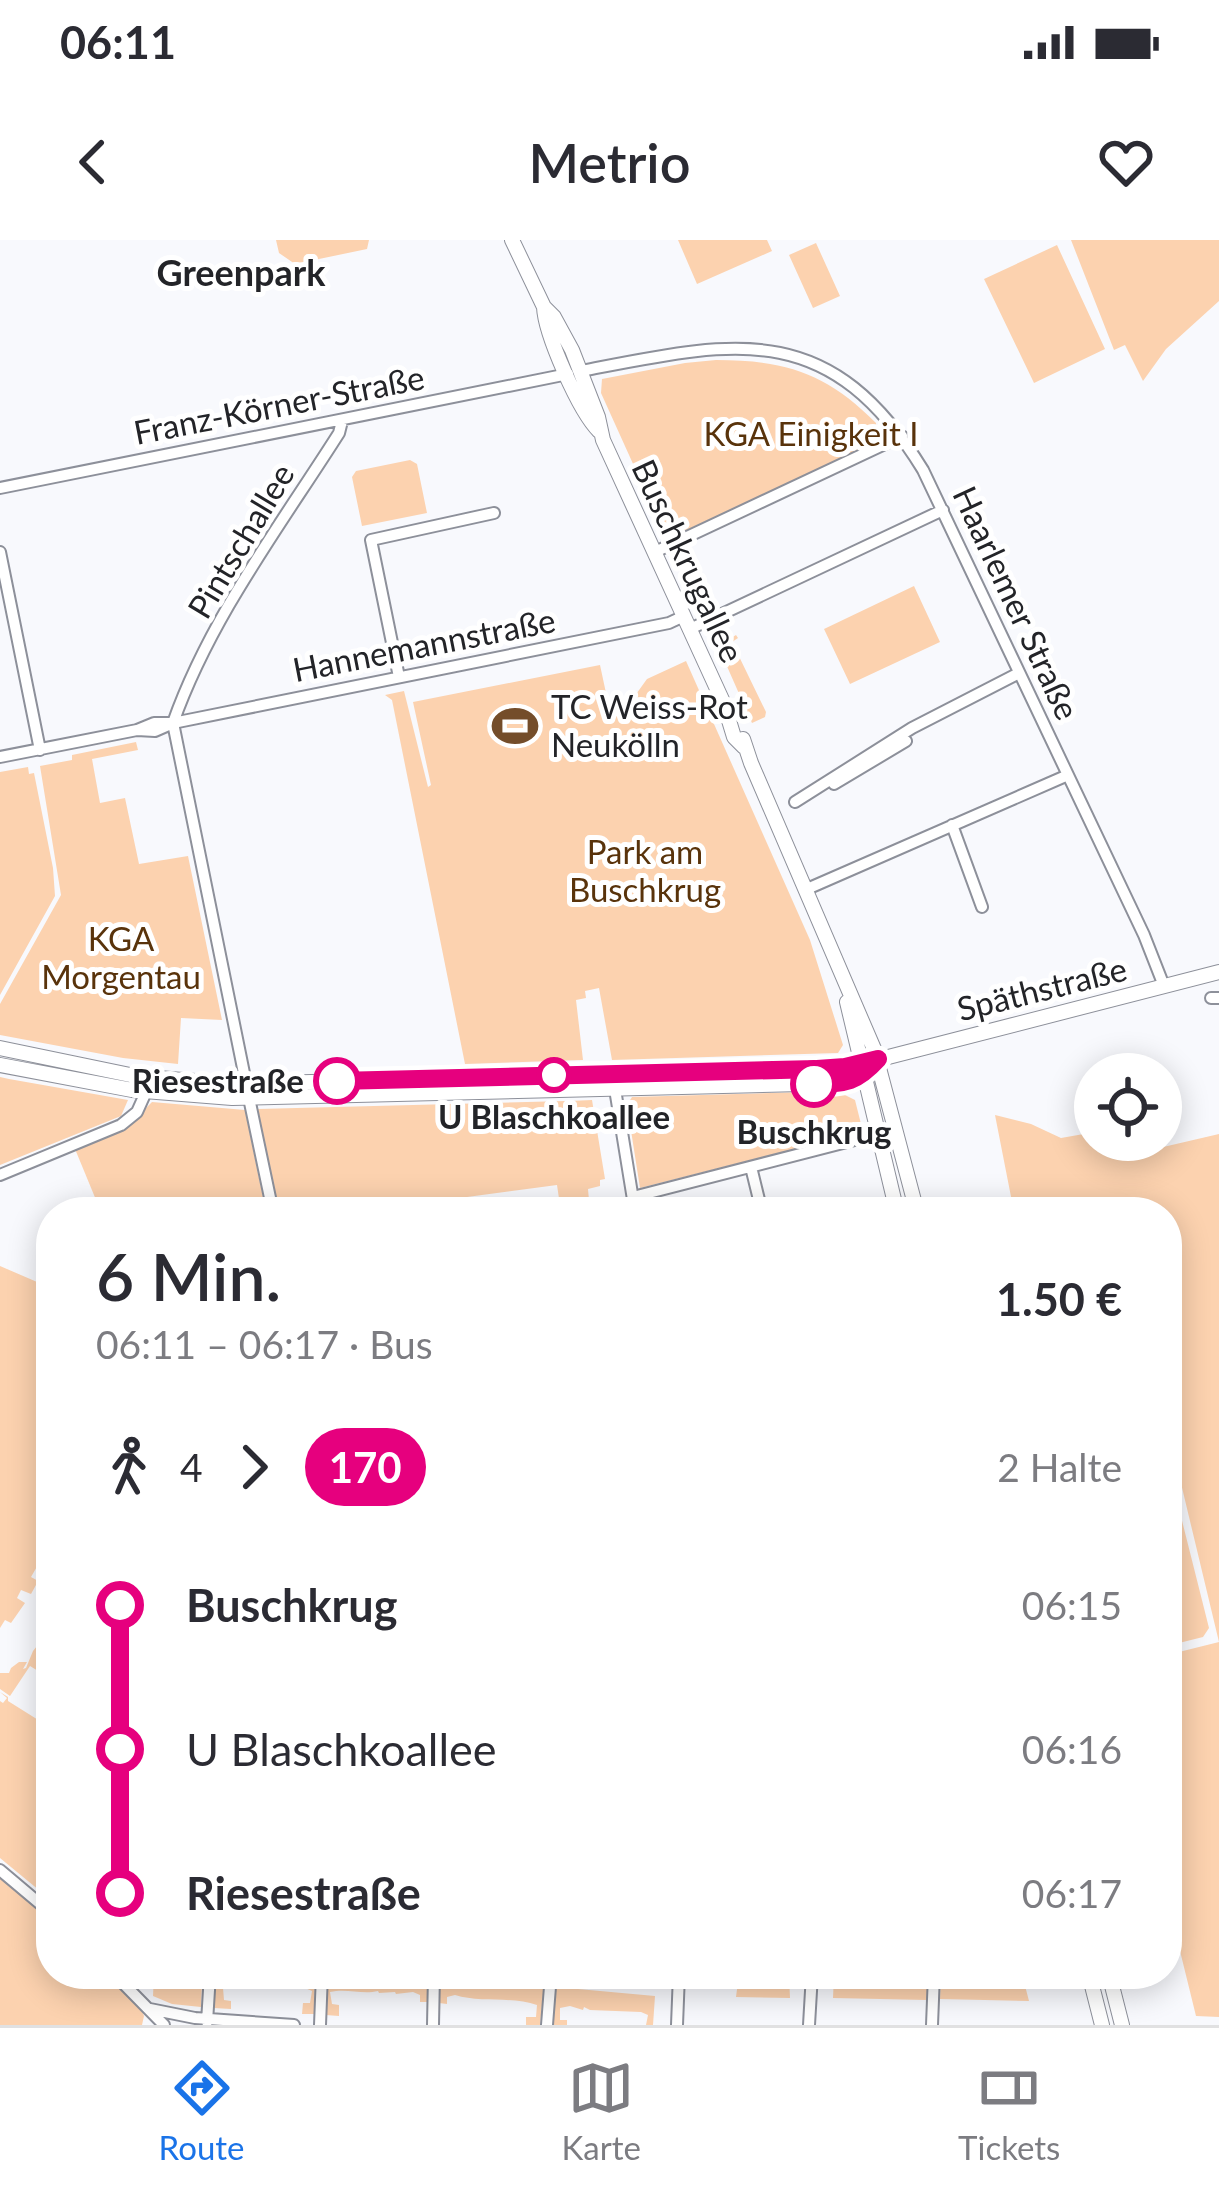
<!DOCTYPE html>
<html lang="de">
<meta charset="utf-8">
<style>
body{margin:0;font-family:Lato,sans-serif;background:#f7f7f7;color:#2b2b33;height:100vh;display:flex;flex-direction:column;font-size:45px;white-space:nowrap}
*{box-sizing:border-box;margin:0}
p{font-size:39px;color:#7c7c81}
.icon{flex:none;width:66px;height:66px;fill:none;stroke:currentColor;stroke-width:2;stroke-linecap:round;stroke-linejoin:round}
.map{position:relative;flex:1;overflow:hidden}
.drawer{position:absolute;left:36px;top:957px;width:1146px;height:792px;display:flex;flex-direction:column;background:#fff;border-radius:48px;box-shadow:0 6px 30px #0003}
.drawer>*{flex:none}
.badge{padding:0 24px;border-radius:39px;font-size:42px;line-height:78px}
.fabs{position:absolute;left:1074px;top:813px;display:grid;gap:24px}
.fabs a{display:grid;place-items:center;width:108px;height:108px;border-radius:50%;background:#fff;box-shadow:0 6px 30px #0003;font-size:60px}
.map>.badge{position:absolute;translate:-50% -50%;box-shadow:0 0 0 6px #fff}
.legs{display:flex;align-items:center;gap:18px;height:132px;padding:0 60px;font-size:39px}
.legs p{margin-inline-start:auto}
.overview{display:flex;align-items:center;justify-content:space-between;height:204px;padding:0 60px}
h1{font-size:66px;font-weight:600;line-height:90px}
ul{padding:0 60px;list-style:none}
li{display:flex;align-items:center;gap:42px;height:144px;font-size:45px}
li i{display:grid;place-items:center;width:18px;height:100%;margin:0 15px;background:currentColor}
li i::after{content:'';width:30px;height:30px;margin:-15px;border:9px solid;border-radius:50%;background:#fff}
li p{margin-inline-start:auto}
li:first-child i{background:linear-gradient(#0000 50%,currentColor 0)}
li:last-child i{background:linear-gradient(currentColor 50%,#0000 0)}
.status{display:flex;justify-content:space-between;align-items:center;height:84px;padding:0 60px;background:#fff;direction:ltr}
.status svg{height:33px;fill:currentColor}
header{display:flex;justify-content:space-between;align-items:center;height:156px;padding:0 60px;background:#fff;font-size:54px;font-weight:600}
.menu{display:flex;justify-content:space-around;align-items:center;height:168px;border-top:3px solid #e1e1e2;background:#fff;font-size:33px;color:#7c7c81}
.menu a{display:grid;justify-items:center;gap:6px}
.menu .selected{color:#1a73e8}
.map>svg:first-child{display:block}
.green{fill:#fcd2af}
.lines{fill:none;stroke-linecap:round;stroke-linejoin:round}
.minor-casing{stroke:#8d909a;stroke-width:14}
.major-casing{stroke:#8d909a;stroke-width:16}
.minor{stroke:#fff;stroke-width:10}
.major{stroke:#fff;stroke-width:14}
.line-1-casing{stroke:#fff;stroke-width:27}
.line-1{stroke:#e6007e;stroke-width:18}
.stop-1-dot{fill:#fff;stroke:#e6007e;stroke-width:6}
.labels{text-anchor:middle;stroke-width:10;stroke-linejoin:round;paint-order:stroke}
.street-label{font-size:33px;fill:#232428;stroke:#fff}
.park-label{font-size:33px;fill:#59330b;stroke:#fff}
.poi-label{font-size:33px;fill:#232428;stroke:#fff;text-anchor:start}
.stop-label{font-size:33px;font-weight:bold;fill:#232428;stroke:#fff}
.neighbourhood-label{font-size:36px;font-weight:bold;fill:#232428;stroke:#fff}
</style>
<div class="status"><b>06:11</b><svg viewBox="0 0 49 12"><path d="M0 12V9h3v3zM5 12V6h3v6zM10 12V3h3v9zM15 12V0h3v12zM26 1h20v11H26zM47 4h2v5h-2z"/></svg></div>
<header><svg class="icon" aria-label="back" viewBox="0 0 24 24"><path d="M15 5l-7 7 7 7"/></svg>Metrio<svg class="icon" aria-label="heart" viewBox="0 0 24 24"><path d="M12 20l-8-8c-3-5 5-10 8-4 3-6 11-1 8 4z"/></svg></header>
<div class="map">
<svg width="1219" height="1785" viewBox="0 0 1219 1785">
<rect width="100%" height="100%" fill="#f8f9fd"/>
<path class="green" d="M276,0H369L367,9L295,24L279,13Z
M678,0H767L772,11L697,44Z
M1071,0H1219V61L1166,109L1143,141L1125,105L1114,110Z
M816,3L840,56L813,68L789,15Z
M1057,5L1105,109L1034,143L984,39Z
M716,120C785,120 827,133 876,183L877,194L881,200L667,299L601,153L602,139L685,123Z
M410,220L417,224L427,273L362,286L352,237L356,231Z
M914,346L940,402L850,444L824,389Z
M736,395L738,398L732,402L766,472L765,477L752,483L718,406Z
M686,421L810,700L843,805L838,813L612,820L599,748L585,751L586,758L576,760L583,820L465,824L392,460L385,455L404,451L428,547L431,545L413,462L600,425L609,467L617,461L634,457L647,439Z
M136,502L138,510L92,519L100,563L125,558L139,624L188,616L222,780L181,778L178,824L123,818L0,795V764L61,655L40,526L72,520V515Z
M28,527L29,534L34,533L53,628L55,656L0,755V532Z
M0,837L9,839L128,860L121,876L0,925Z
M808,852L843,854L855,860L863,892L640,948L627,865L632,857Z
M592,860L605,939L600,940V946L588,949L590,972H561L557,945L355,972H278L258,869L565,861L569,863L570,861Z
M152,862L245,870L266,972H101L75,909L127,887Z
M995,875L1031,884L1061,898L1095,892V900H1109L1116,918L1219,894V1777L1196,1776L1167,1658V1415L1219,1402L1167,1185V972H1014Z
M0,1026L51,1048V1311H46L31,1337L40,1342L39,1346L36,1345L31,1354L21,1350L17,1358L25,1363L11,1383L5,1380L0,1388Z
M1167,1221L1209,1388L1203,1397L1167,1406Z
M51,1384V1432L36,1424L51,1434V1439L30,1426L10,1456L0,1449V1433H9L11,1428L19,1422H27L23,1429L26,1428L33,1411L45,1396Z
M0,1452L8,1457V1461L51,1488V1660L0,1618V1461L3,1463L7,1458Z
M0,1638L51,1680V1734H106L141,1769L144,1776L142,1785H0Z
M154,1734H187L189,1744L202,1742L201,1767L172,1764L153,1756Z
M215,1734H315L314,1774H302L303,1763H310L312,1751L305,1748L230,1746L223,1748L224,1760L231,1761V1769L214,1768Z
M328,1734H428L427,1762H420V1755L413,1752L396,1754L395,1752L379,1753L378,1751C362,1755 347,1748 330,1752L332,1764L339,1765V1776L326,1775Z
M458,1734H545L540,1785H526V1777H536L537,1765C513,1756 480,1763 455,1755L447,1757V1764L439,1763V1747L458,1745Z
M739,1734H789L790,1758L736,1757Z
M834,1734H928L927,1760L833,1758Z
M941,1734H1022L1029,1761L940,1759Z
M556,1747L655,1756L653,1785H646L648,1775L641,1772L590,1770L584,1767L583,1770L570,1766L560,1768V1780H567V1785H553Z"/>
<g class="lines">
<g class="minor-casing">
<path id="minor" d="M581,131C735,101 829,77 923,230L1144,695L1164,746
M0,248L568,134
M0,312L40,510
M655,312L902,196
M690,389L943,270
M399,437L371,300L494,273
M173,483L246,843
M173,483C210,378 280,286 339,193L342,181
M137,490L154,483H173L669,383L684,376
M0,517L137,490L155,491L171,484
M834,544L906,501
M795,562L912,488L1019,433
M952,585L982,667
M807,649L1068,535
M1211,758H1219
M614,843L635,972
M249,858L273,972
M751,927L762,972
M0,935L121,885L137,872L146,852
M633,957L878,894
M0,1630L51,1673
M114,1734L164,1785
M150,1769L195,1778L294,1785
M207,1782L210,1734
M320,1785L322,1734
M433,1785L434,1734
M547,1785L551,1734
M677,1785L679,1734
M809,1785L812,1734
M932,1785L934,1734"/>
</g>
<g class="major-casing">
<path id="major" d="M512,0L544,67L554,77L572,110L598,177L603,200L724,464L734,497L744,507
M544,67C545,94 579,171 599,191
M743,499L751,523L874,809L917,972
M847,762L897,972
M0,808L135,836L231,844L837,828L861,824L1219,732
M0,825L132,850L232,858L841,843L859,838L875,823
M1089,1734L1102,1785
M1109,1734L1122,1785"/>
</g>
<use href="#minor" class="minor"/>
<use href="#major" class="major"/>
</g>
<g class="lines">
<g class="line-1-casing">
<path id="line-1" d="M337,841L817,829L845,827L878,819C856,843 847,843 814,844"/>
</g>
<use href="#line-1" class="line-1"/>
</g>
<defs>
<g id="stadium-bare" transform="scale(3.6)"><path d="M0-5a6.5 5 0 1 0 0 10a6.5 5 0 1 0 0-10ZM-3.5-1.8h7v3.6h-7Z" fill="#744d2a" stroke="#fff" stroke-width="2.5" paint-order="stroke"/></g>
</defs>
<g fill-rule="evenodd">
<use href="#stadium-bare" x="515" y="486"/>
</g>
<g class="stop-1-dot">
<circle cx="554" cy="835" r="15"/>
<circle cx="337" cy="841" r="21"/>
<circle cx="814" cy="844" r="21"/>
</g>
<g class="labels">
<g class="street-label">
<text transform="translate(279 165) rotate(-11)" y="12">Franz-Körner-Straße</text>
<text transform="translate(241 301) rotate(-59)" y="12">Pintschallee</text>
<text transform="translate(688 321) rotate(65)" y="12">Buschkrugallee</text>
<text transform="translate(1016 363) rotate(65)" y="12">Haarlemer Straße</text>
<text transform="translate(424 405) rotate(-11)" y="12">Hannemannstraße</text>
<text transform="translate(1042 749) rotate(-14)" y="12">Späthstraße</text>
</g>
<g class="park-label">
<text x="811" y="206">KGA Einigkeit I</text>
<text x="645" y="624">Park am<tspan x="645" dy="38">Buschkrug</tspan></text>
<text x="121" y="711">KGA<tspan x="121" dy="38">Morgentau</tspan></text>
</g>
<g class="poi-label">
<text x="551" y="479">TC Weiss-Rot<tspan x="551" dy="38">Neukölln</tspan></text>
</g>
<g class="stop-label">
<text x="304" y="853" text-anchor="end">Riesestraße</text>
<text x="554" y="889">U Blaschkoallee</text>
<text x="814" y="904">Buschkrug</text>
</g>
<g class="neighbourhood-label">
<text x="241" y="46">Greenpark</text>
</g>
</g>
</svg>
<div class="fabs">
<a><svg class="icon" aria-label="locate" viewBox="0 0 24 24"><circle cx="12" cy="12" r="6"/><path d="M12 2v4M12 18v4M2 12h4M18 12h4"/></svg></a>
</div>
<section class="drawer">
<div class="overview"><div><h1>6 Min.</h1><p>06:11 – 06:17 · Bus</p></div><b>1.50 €</b></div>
<div class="legs"><svg class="icon" aria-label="walk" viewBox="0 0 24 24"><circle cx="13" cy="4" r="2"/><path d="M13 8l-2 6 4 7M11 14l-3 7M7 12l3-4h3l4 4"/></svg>4<svg class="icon" aria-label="forward" viewBox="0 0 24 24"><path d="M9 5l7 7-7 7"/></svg><b class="badge" style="background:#e6007e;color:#fff">170</b><p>2 Halte</p></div>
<ul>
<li><i style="color:#e6007e"></i><b>Buschkrug</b><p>06:15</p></li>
<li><i style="color:#e6007e"></i><span>U Blaschkoallee</span><p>06:16</p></li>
<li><i style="color:#e6007e"></i><b>Riesestraße</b><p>06:17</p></li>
</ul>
</section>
</div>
<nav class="menu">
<a class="selected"><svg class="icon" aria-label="directions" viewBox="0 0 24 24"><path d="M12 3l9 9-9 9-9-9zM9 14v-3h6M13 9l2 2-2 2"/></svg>Route</a>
<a><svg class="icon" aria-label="map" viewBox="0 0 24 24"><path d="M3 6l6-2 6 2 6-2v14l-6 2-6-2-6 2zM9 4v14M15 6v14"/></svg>Karte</a>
<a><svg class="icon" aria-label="tickets" viewBox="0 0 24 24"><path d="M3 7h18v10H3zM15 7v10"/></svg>Tickets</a>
</nav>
